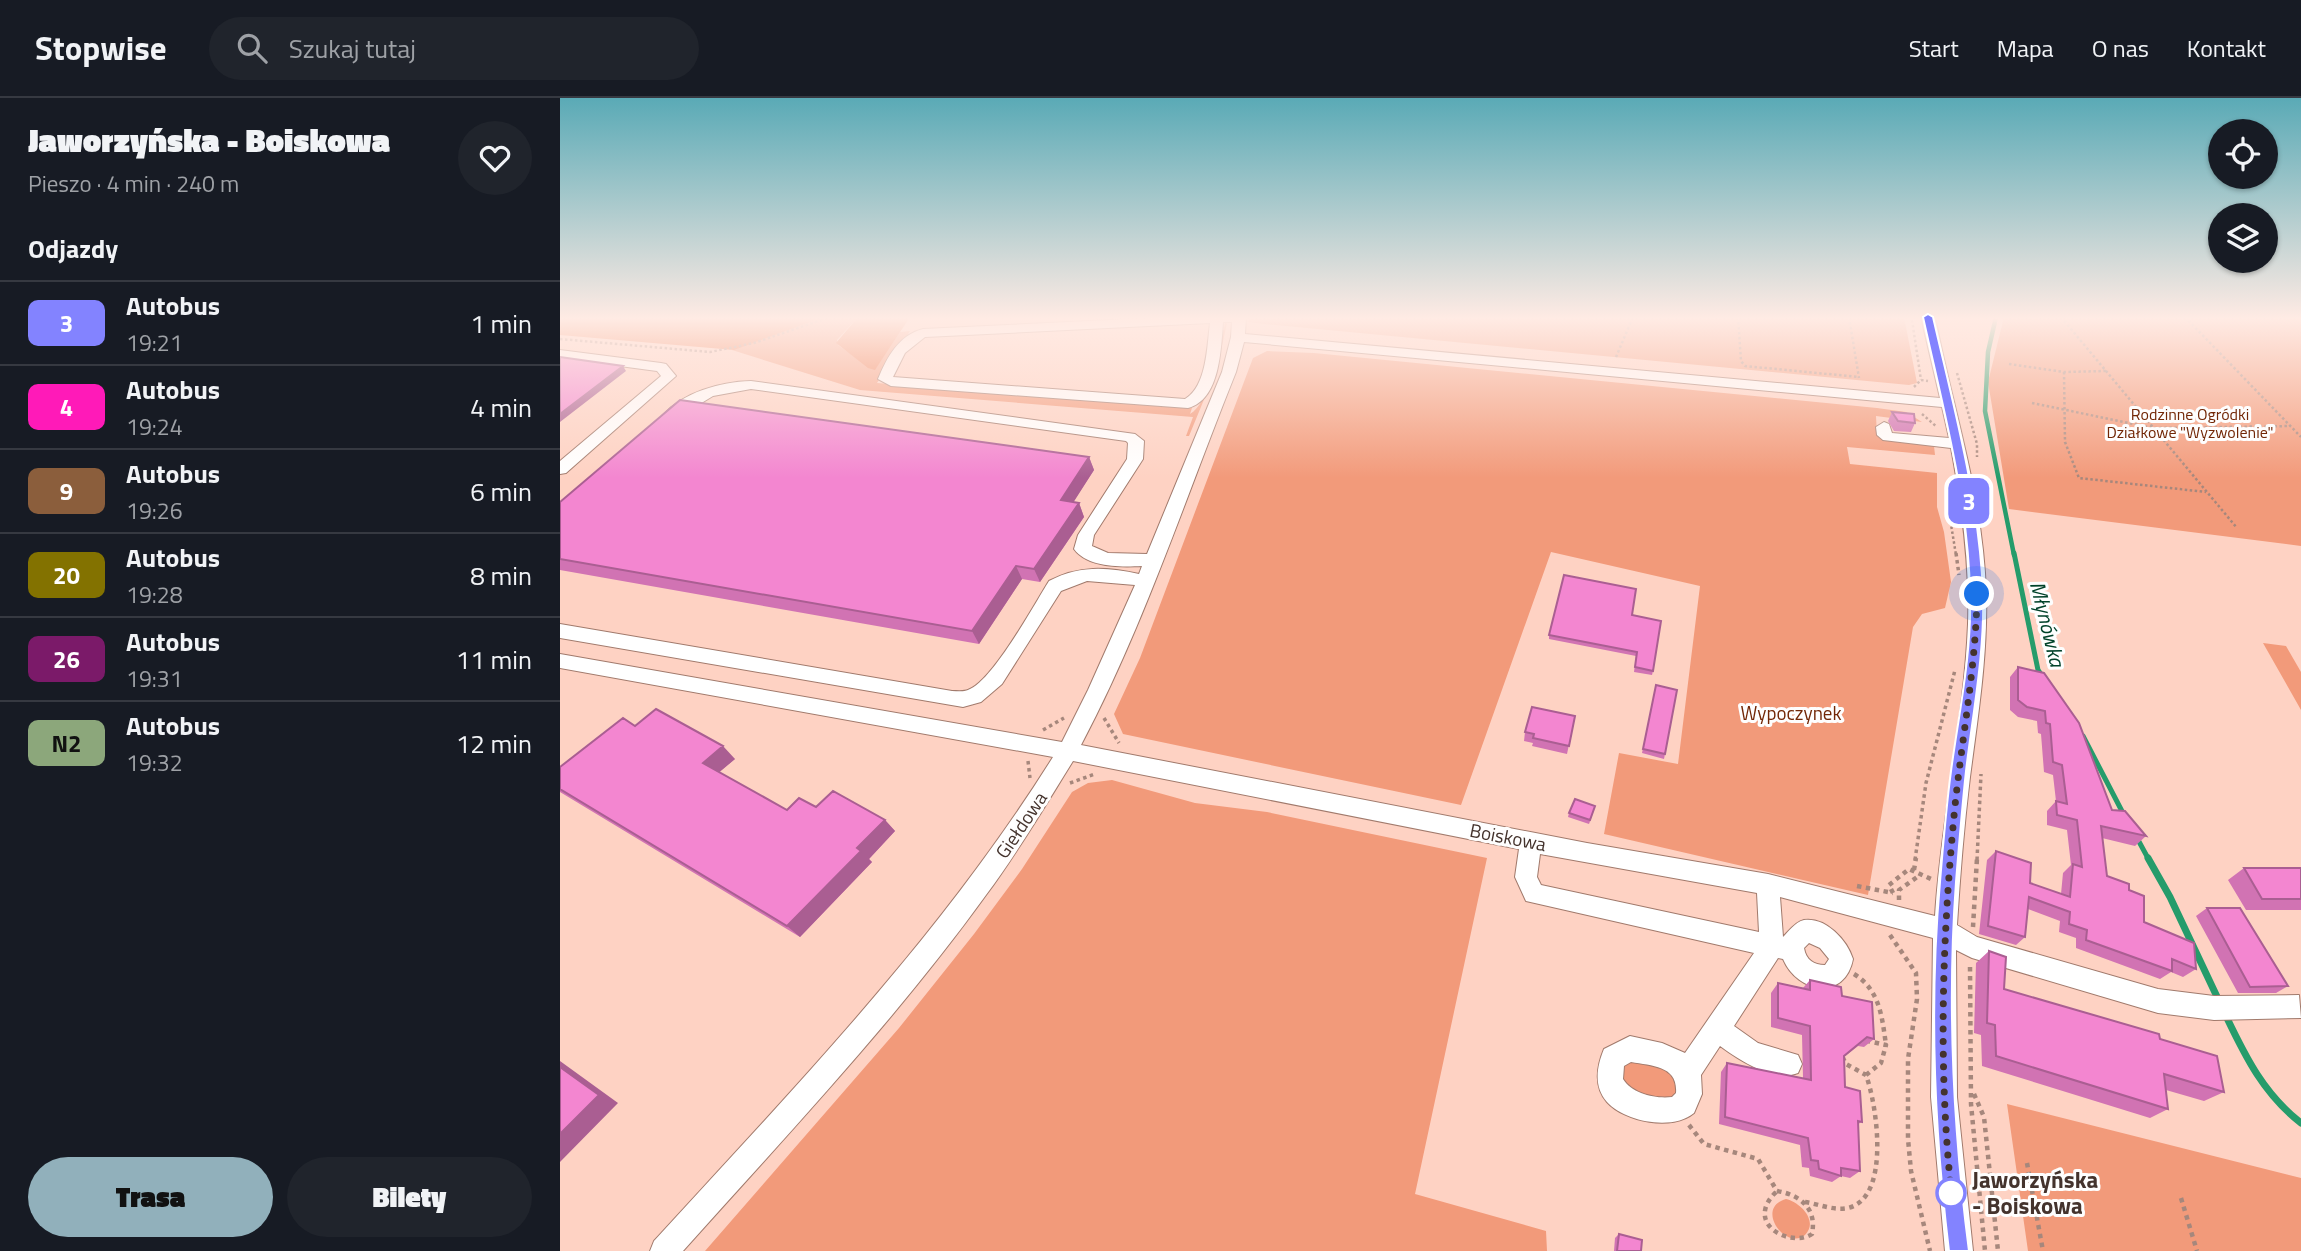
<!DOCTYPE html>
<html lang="pl">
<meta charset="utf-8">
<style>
body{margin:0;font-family:"Titillium Web",sans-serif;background:#20242c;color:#f1f3f6;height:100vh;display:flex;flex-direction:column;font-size:26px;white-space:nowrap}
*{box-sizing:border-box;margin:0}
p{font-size:23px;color:#9ea1a6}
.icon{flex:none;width:38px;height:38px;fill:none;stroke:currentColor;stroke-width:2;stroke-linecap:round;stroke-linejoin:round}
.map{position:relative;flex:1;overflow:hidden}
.panel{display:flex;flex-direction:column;background:#171b24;width:560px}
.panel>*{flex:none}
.badge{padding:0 14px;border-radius:10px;font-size:24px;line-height:46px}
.buttons{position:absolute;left:1648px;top:21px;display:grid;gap:14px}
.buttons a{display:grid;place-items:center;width:70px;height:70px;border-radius:50%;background:#171b24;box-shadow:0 2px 5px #0004;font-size:35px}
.you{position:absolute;width:35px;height:35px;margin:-18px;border:5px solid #fff;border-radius:50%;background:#1a73e8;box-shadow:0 0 0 10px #1a73e833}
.map>.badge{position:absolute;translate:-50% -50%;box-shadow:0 0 0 4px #fff}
h2{padding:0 28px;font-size:26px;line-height:63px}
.round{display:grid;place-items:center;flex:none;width:74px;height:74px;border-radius:37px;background:#20242c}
.headline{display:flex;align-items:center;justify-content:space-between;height:119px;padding:0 28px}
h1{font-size:33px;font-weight:800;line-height:52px}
.primary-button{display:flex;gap:14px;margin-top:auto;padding:14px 28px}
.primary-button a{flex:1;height:80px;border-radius:42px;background:#91b0bb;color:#111;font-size:28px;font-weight:800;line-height:80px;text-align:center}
.primary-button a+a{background:#20242c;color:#f1f3f6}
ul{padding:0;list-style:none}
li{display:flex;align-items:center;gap:21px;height:84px;padding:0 28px;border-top:2px solid #363941}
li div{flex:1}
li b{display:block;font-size:26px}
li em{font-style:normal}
li .badge{min-width:77px;font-weight:700;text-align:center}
header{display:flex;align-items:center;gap:42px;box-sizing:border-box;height:98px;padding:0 35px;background:#171b24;border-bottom:2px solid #363941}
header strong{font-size:33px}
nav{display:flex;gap:38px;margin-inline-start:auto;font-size:24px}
.search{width:490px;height:63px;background:#20242c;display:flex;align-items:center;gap:18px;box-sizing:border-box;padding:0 24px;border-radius:38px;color:#9ea1a6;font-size:26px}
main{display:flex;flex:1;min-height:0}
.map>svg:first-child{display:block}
.green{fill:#f29a7a}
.forest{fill:#ec7548}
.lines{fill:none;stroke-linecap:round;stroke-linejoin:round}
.stream-far2{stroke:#259c6b;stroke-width:4.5}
.stream-far1{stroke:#259c6b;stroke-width:5}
.stream{stroke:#259c6b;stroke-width:7}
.minor-casing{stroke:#a17a6c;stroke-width:2}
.path-far2{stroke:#a6877c;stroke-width:2.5;stroke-dasharray:2.5 2.5;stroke-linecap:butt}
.path-far1{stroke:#a6877c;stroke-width:3.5;stroke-dasharray:3.5 3.5;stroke-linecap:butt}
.path{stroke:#a6877c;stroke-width:4.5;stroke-dasharray:4.5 4.5;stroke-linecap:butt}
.minor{fill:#fff;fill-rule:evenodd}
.wall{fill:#d173b3}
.shaded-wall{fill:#aa5e92}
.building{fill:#f386d0;stroke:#aa5e92;stroke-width:2}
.line{fill:#8383ff;stroke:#fff;stroke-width:2}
.walk{stroke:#44332d;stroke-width:7;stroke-dasharray:0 12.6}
.stop-dot{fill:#fff;stroke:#8383ff;stroke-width:3.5}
.labels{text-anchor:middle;stroke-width:6;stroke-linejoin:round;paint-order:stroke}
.far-park-label{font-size:16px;fill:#722706;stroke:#fefefe}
.park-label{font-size:19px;fill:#722706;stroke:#fefefe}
.street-label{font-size:19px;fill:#44332d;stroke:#fefefe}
.water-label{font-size:21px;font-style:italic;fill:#004229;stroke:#fefefe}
.near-stop-label{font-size:23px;font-weight:bold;fill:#44332d;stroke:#fefefe;text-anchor:start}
</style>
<header>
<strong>Stopwise</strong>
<div class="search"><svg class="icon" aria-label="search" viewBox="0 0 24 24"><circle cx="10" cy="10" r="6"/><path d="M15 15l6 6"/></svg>Szukaj tutaj</div>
<nav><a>Start</a><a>Mapa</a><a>O nas</a><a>Kontakt</a></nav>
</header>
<main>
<section class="panel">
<div class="headline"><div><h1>Jaworzyńska - Boiskowa</h1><p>Pieszo · 4 min · 240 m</p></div><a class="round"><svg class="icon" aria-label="heart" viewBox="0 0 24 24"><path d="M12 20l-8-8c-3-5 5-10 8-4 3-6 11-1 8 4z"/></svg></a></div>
<h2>Odjazdy</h2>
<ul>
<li><span class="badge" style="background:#8383ff;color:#fff">3</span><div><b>Autobus</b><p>19:21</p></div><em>1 min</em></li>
<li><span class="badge" style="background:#ff1ab8;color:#fff">4</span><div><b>Autobus</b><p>19:24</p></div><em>4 min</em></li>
<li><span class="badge" style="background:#8b5e3c;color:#fff">9</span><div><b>Autobus</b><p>19:26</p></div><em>6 min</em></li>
<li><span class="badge" style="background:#837200;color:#fff">20</span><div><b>Autobus</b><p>19:28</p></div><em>8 min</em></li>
<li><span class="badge" style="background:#7b1a69;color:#fff">26</span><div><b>Autobus</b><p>19:31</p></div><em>11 min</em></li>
<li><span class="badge" style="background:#8ca77b;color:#111">N2</span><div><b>Autobus</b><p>19:32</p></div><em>12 min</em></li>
</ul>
<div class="primary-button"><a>Trasa</a><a>Bilety</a></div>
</section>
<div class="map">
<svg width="1741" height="1153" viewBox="0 0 1741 1153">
<rect width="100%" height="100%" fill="#fed2c3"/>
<path class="green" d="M264,219H298L277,242L278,247L312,271H315L340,234L350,233L317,285L632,310L630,316C650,305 657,253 661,232H664L665,224L667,225L657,270L629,338H626L633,319L300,292L172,252Z
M689,219H1344L1357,285L1349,287L704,226L688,224Z
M1444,219H1741V448L1449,411L1428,284Z
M707,253L754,255L1317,310L1346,314L1362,324L1316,318L1317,338L1374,348L1375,357L1287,349L1290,366L1377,375V409L1384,434L1391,484L1385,510L1362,516L1353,529L1308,797L1044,736L1059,655L1118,666L1140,488L991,454L901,707L563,636L554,616L580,560L693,260Z
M1703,545L1726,548L1741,574V612Z
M552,682L635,705L707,714L927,760L855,1096L986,1133L987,1153H145L339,930L414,836L462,771L512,694L528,685Z
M1068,960L1114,972L1120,994L1104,1006L1064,992L1062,964Z
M1447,1006L1741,1080V1153H1468Z
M1226,1101C1240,1104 1259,1123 1245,1137C1226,1153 1194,1110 1226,1101Z"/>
<path class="forest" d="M0,219H264L174,252L0,237Z
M298,219H350L315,272L308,270L276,245Z"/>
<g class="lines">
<path class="stream-far2" d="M1436,219L1428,254L1425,313L1454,457"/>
<path class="stream-far1" d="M1454,455L1478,572L1482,578
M1523,638L1565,719
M1577,740L1589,762"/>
<path class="stream" d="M1588,760L1610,799L1659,903
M1666,918C1686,960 1704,996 1741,1025"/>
<g class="minor-casing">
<path id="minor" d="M612,219H686L685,236L1380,300L1361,219H1375C1393,311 1423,399 1426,494C1428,556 1418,618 1410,679C1404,728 1400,778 1397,827L1417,839L1598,891L1654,898L1739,897L1741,920L1654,922L1598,915L1412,860L1396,852L1397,999L1413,1153H1385L1371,999L1373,840L1220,799L1223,839C1228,834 1235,824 1244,822C1266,819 1287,842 1293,861C1285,903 1238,896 1223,861L1218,860L1174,928L1198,945L1238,957L1242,966L1238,975C1214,985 1179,962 1160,948L1141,977L1142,996L1134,1015C1113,1033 1065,1024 1047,1004C1033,988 1037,968 1044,951L1070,938L1102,945L1125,955L1194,855L966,803L955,779L959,751L513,663C485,708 458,754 426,797C335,923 227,1037 123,1153H90L94,1143C236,988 381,838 493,659L0,570V556L502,644L528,592L575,487L527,483L501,493L442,586L421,604L403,609L0,540V526L392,593C397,593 404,594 408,592C432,584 474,507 489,483C519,467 547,469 579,476L582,468C561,469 528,470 514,451L518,437L567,361L568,345L566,343L191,291L153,298L115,321L110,323L102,318C123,294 160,284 191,283L575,336L584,343L583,361L534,437L532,448L548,455L587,456L662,274L671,239L672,224H663C661,251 660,302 628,310L331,288L318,281C327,259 339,237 363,231ZM650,225C647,248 647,288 625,301L333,279L345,255L365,239ZM684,244L1382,309L1389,340L1332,335L1329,326L1324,324L1316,329L1317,337L1323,342L1391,350C1402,408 1410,467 1408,526C1404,624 1381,720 1375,818L1208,776L1027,745L521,647C584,528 626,398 676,274ZM980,756L1197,795L1199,834L981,787L977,779ZM1249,845L1260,850L1269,861L1265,867C1254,867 1246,862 1244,850ZM1071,964C1093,968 1118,968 1116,995L1112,999C1096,1001 1072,996 1063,981L1064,968Z
M0,252L101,265L106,266L116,278L6,375L0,376V363L101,278L97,273L0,260Z"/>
</g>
<path class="path-far2" d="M1178,219L1181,263L1185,268L1299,279
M1289,219L1299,280
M1501,219L1677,430
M1625,219L1741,339
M1352,222L1361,282
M0,241L150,254L194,245L270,219
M1056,259L1073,219
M1449,266L1504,274L1546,273
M1504,274L1505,344L1519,380L1646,394
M1397,275L1417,346V359
M1354,289L1361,282L1368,283
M1472,305L1593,330L1731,328
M1362,316L1377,329
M1390,399L1388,408L1396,457"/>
<path class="path-far1" d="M1396,455L1399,477
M544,620L559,645
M483,632L504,620
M468,663L470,680
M510,685L535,676
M1355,762L1366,685L1395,572
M1417,762L1421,676"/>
<path class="path" d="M1354,772L1356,760
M1297,788L1333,795
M1333,795L1329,787L1349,771L1371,781
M1339,802V792L1360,777
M1413,829L1417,760
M1330,837L1356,875L1357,901L1348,961V1041L1351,1073L1370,1153
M1410,869L1411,1006L1425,1153
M1294,876C1320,892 1322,919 1326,947
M1306,977L1321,965L1326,947L1308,943
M1414,996L1424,1019L1438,1153
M1129,1027L1144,1046L1198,1061L1217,1093
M1467,1065L1483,1153
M1217,1093C1241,1097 1257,1111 1252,1136C1231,1150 1182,1126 1217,1093Z
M1621,1100L1637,1153
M1245,1104C1258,1106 1274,1113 1288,1110C1331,1100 1317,1007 1306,977L1286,966L1283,960"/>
<use href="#minor" class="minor"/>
</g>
<path class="wall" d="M1332,314L1355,325L1351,334L1334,333L1328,323Z
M529,359L534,372L513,404L519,405L524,419L480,484L462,481L419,546L0,472V404Z
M1072,517L1093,573L1092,577L1074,574L1076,558L989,541V537Z
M1458,569L1552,712L1586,738L1575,748L1542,740L1547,778L1569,792L1584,824L1636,871L1623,879L1611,874L1600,881L1516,850V840L1499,834L1500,823L1468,811L1465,839L1456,847L1419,836L1427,762L1436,753L1470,785L1501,796L1503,775L1511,767L1507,732L1487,727V713L1496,703L1493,677L1484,674L1481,636L1478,635L1477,623L1458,619L1450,612V579Z
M1095,591L1105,656L1104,661L1082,655Z
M1015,618L1007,656L972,648L973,645L964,643L965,634Z
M75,628L175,661L159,674L227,712L256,709L325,722L335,733L309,761L312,764L240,839L0,694V669Z
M1034,712L1029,726L1008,719L1009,715Z
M1684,770H1741V812H1686L1668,782Z
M1647,810L1728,888L1716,895H1678L1636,818Z
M1429,853L1444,891L1600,941L1664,994L1644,1003L1606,992L1608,1011L1590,1020L1422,968L1421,937L1414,935L1416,865Z
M1250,882L1282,898L1314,941L1304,949L1298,948L1284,959L1285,989L1302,1024L1298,1026L1300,1073L1290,1080L1281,1078L1272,1084L1250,1078L1249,1070L1242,1069L1240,1047L1159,1026L1161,974L1167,965L1243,980L1242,937L1211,929V895L1218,885L1243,890Z
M1059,1136L1081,1153H1054L1055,1140Z"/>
<path class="shaded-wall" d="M63,268L66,273L0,324V316Z
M529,359L534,372L506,416L501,402Z
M519,405L524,419L480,484L474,471Z
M456,468L462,481L419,546L412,533Z
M163,648L175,661L156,677L143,665Z
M325,722L335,733L309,761L312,764L240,839L227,828L297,750Z
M0,963L58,1005L0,1064Z"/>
<path class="building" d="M0,259L63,268L0,316Z
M120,302L529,359L501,402L519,405L474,471L456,468L412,533L0,461V404Z
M1332,314L1354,316L1355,325L1338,323Z
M1004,477L1076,491L1072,517L1101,523L1093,573L1075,569L1077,554L989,537Z
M1458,569L1484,575L1519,625L1552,712L1565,713L1586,738L1541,728L1547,778L1569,786V792L1584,798V824L1634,845L1636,871L1612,861V873L1526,842L1527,832L1509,826L1510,814L1469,799L1465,839L1428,828L1436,753L1471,765L1470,785L1510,799L1513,766L1522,769L1517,722L1497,717L1496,703L1507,706L1502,667L1493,664L1490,626L1486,625L1485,613L1467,609L1458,602Z
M1096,587L1117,592L1105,656L1083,651Z
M972,609L1015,618L1009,648L973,640L974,636L965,634Z
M96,611L163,648L143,665L227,712L239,700L256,709L273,693L325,722L297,750L301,753L227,828L0,691V669L63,620L75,628Z
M1015,701L1035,708L1030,722L1009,715Z
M1684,770H1741V801H1702Z
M1647,810H1680L1728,888L1690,889Z
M1429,853L1446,859L1444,891L1599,936L1600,941L1657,958L1664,994L1604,976L1608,1011L1436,958L1435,927L1427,925Z
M1250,882L1281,889L1282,898L1312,904L1314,941L1307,939L1284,958L1285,989L1300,993L1302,1024L1298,1023L1300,1073L1281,1070V1078L1259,1071L1258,1063L1251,1062L1248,1040L1165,1019L1167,965L1251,982L1250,928L1218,920V885L1250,892Z
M0,969L39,997L0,1036Z
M1059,1136L1082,1142L1081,1153H1057Z"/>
<linearGradient id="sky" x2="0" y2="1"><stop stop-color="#5aaab6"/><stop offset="0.58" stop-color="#ffebe4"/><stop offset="1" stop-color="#ffebe4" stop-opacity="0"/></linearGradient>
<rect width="1741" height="380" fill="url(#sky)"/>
<path class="line" d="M1368,216L1373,219C1394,310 1419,401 1423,494C1425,554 1413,614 1406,673C1402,710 1399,747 1396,784C1387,908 1393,1030 1409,1153H1389C1374,1030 1369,907 1380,784C1383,747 1386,710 1391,673C1399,614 1412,555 1410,495C1408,401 1383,310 1363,219Z"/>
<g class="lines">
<path class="walk" d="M1391,1095L1392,1101C1378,974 1382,846 1394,718C1401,644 1416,571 1417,496"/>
</g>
<circle class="stop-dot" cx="1391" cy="1095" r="14"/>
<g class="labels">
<g class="far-park-label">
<text x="1630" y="322">Rodzinne Ogródki<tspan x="1630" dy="18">Działkowe "Wyzwolenie"</tspan></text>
</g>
<g class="park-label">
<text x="1231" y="622">Wypoczynek</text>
</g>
<g class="street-label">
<text transform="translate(461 727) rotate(-56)" y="7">Giełdowa</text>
<text transform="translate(948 739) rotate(11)" y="7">Boiskowa</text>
</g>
<g class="water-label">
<text transform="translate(1487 526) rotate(76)" y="7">Młynówka</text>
</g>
<g class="near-stop-label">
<text x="1412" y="1090">Jaworzyńska<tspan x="1412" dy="26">- Boiskowa</tspan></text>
</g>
</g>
</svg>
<div class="buttons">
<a><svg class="icon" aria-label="locate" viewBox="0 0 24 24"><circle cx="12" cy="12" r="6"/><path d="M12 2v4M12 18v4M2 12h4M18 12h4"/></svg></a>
<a><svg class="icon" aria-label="layers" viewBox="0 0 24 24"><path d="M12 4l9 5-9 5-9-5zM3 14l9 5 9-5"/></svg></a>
</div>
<div class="you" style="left:1417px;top:496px"></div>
<b class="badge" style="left:1409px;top:403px;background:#8383ff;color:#fff">3</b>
</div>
</main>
